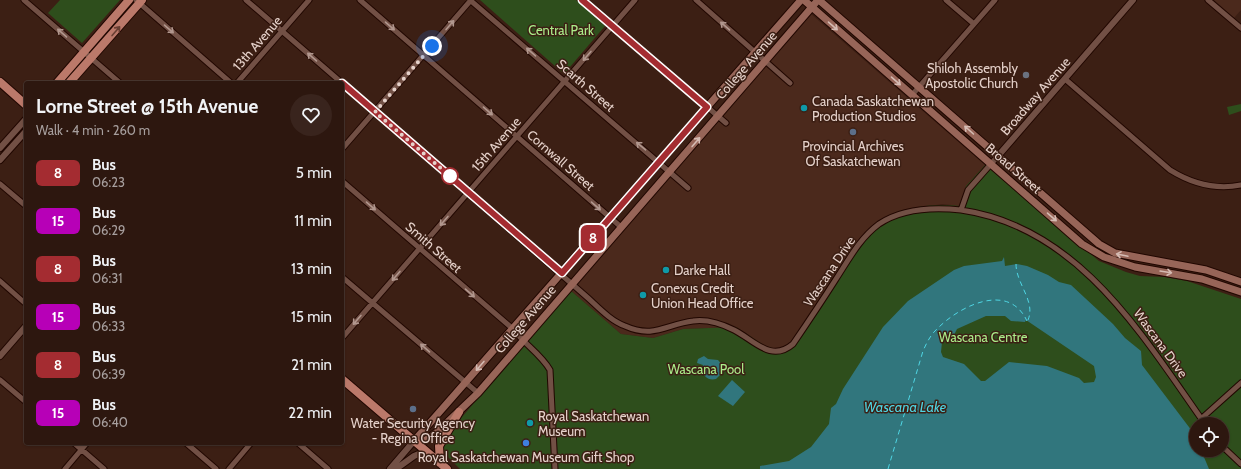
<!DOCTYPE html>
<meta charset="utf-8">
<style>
body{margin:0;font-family:Cabin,sans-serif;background:#39241d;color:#f1f3f6;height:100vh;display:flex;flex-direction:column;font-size:15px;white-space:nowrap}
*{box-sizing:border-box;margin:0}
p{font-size:13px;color:#a79f9e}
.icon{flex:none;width:22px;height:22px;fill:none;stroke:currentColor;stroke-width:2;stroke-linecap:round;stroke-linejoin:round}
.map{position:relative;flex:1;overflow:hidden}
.side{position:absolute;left:24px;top:81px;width:320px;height:364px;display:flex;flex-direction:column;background:#2d170f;border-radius:4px;box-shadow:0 1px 3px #0004,0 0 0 1px #48362f}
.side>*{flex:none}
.badge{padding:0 8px;border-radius:6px;font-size:14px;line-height:26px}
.controls{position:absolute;left:1189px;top:417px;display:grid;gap:8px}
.controls a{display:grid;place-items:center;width:40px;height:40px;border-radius:50%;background:#2d170f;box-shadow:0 1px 3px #0004,0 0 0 1px #48362f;font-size:20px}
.you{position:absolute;width:20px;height:20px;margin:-10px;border:3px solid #fff;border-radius:50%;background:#1a73e8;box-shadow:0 0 0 6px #1a73e833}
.map>.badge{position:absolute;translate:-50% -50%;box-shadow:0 0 0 2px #fff}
.round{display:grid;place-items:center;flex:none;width:42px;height:42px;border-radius:21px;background:#39241d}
.headline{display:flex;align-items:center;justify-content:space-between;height:68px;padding:0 12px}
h1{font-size:19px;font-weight:700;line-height:30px}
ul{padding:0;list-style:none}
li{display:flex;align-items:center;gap:12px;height:48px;padding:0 12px}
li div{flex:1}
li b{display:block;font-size:15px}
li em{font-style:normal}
li .badge{min-width:44px;font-weight:700;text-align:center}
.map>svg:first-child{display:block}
.built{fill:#4b291c}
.green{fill:#2e4e1c;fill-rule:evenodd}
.water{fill:#31767d;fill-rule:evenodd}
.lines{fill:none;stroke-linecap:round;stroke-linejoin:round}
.ferry{stroke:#4fd6e4;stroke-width:1;stroke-dasharray:5 4;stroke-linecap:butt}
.minor-casing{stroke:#210701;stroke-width:7}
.tertiary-casing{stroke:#210701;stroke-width:8}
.secondary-casing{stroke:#210701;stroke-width:9}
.primary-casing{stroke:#210701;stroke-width:10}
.minor{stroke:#725045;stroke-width:5}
.tertiary{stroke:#725045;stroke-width:6}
.secondary{stroke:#976558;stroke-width:7}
.primary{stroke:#bb796a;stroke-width:8}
.oneway{stroke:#b1978e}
.oneway2{stroke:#d5bbb3}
.oneway3{stroke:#683e32}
.line-casing{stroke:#fff;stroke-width:9}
.line{stroke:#a42c31;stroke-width:6}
.walk{stroke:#e5d1ca;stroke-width:4;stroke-dasharray:0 7.2}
.worship-dot{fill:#6b7280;stroke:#3c1f14;stroke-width:1.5}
.culture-dot{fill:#0f9aa8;stroke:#3c1f14;stroke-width:1.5}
.service-dot{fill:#5c6f8a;stroke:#3c1f14;stroke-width:1.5}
.stop-dot{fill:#fff;stroke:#a42c31;stroke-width:2}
.shop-dot{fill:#3f7fe0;stroke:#3c1f14;stroke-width:1.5}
.labels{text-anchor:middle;stroke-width:3;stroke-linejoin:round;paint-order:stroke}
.park-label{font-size:13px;fill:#abed8a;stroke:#3c1f14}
.street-label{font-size:13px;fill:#e5d1ca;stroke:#3c1f14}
.poi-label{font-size:13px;fill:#e5d1ca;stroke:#3c1f14;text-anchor:start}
.water-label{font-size:14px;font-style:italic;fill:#4fd6e4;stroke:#3c1f14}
</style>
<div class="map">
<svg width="1241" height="469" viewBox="0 0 1241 469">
<rect width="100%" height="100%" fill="#3c1f14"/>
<path class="built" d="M1214,0H1241V10L1234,18Z
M811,14L985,165L966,186L960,206L942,204L902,211L793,343L779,350L765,346L736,327L683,329L653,338L621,334L570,290Z"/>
<path class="green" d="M60,0H120L82,43L48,13Z
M480,0H576L605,26L564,74Z
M1241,104V111L1229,115L1227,107Z
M985,165L1099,261L1126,272L1140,276L1165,277L1187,281L1241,299V469H460L443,452V445L462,417L570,290L621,334L653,338L683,329L736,327L765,346L779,350L793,343C818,304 858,225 902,211C920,205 942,204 960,206L966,186ZM1196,424H1222V450H1196Z"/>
<path class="water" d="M1004,257L1005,266L1017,264L1027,266L1048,275L1059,282L1071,285L1113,324L1125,338L1141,351L1142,365L1195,435L1196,450H1201L1209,469H760V466L789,461L811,447L829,424L831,408L836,404L843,389L883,327L908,301L954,270L964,266L1002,261ZM986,316H1005L1011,321L1025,322L1026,320L1094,366L1096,377L1094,382L1084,383L1079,378L1047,366L1009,362L985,381H981L964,364L943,357L941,352L942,342L950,335L953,337L957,329Z
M704,356L708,359L718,360L723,366L722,373L716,379C707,381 701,375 703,365L697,363L698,359Z
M732,380L745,392L733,406L718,396Z"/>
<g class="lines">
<path class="ferry" d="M1016,264C1016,284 1036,301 1028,320
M888,469L923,351C927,342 931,334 938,328C961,305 1009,282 1027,321"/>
<g class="minor-casing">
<path id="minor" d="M24,0L120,83
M136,0L231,83
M246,0L342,83
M360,0L621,227
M470,0L688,188
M582,0L726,123
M696,0L790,83
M946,0L974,24
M1208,0L1241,28
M1065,79L1170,170C1191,183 1216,190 1241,185
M237,83L309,0
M342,83L588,298C599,308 611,321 625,326C654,339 667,324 693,321C707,319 722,324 734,330C754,340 771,363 793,344C808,322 822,301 836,279C849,259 860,238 879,224C903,208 933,207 961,210C1079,227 1142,335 1205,424
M912,95L995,0
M342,149L471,0
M342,181L513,329C524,344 541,354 550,370L555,469
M0,184L26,206
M961,210L968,190L998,156
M342,277L478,393
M0,281L26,304
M342,338L635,0
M0,380L26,402
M1202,418L1241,383
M74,443L104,469
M186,443L216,469
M298,443L328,469
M1222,446L1241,464
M65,469L87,443
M229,469L251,443"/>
</g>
<g class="tertiary-casing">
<path id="tertiary" d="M0,148L26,119
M998,156L1133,0
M0,160L26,131
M0,356L26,326
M390,469L414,441
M396,469L414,456L426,451"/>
</g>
<g class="secondary-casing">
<path id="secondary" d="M804,0L1082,244L1104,257L1135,267L1202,279L1241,292
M819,0L1099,244L1115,253L1206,270L1241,282
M414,441L426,440L436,433L478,393L818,0
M414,441L801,0"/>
</g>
<g class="primary-casing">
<path id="primary" d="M0,82L26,105
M57,83L129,0
M69,83L142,0
M342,379L447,469
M440,463L439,446L459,412"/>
</g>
<use href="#minor" class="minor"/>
<use href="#tertiary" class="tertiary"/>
<use href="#secondary" class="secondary"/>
<use href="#primary" class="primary"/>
</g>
<defs><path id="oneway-shaft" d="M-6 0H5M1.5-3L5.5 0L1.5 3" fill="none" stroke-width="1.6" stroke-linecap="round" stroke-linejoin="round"/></defs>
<g class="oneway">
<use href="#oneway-shaft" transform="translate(450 25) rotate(-49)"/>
<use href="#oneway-shaft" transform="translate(390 26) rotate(41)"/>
<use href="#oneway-shaft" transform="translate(725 26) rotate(-139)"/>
<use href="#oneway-shaft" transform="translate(169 29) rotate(41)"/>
<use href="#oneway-shaft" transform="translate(62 33) rotate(-139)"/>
<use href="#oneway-shaft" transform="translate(531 52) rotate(-139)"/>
<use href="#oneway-shaft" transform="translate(587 56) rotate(131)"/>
<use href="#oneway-shaft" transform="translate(312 57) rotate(-139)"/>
<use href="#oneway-shaft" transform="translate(488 111) rotate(41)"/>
<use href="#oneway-shaft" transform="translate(641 146) rotate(-140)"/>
<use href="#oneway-shaft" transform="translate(371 206) rotate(41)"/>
<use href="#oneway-shaft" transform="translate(596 206) rotate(41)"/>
<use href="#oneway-shaft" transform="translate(444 221) rotate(131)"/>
<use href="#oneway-shaft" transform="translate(396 276) rotate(131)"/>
<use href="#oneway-shaft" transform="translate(470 293) rotate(41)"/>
<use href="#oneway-shaft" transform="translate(357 320) rotate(131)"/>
<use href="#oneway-shaft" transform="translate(425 348) rotate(-139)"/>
</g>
<g class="oneway2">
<use href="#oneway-shaft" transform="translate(833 26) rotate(41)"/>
<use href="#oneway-shaft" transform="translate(896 81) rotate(41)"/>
<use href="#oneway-shaft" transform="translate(969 130) rotate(-138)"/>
<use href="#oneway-shaft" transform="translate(696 142) rotate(-49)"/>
<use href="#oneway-shaft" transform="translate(1052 217) rotate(41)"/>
<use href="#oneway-shaft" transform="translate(1122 255) rotate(-168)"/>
<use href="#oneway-shaft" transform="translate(1166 272) rotate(9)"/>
<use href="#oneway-shaft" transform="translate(480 366) rotate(131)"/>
</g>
<use class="oneway3" href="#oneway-shaft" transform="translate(116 31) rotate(-49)"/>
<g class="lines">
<g class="line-casing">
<path id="line" d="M342,83L562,273L707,107L582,0"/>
</g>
<use href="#line" class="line"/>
<path class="walk" d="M432,46L375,112L450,176"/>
</g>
<circle class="worship-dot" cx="1026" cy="75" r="4"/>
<g class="culture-dot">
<circle cx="804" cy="108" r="4"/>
<circle cx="666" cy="270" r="4"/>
<circle cx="643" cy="295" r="4"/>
<circle cx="530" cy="423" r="4"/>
</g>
<g class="service-dot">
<circle cx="853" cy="132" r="4"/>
<circle cx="413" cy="409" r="4"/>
</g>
<circle class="stop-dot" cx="450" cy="176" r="8"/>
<circle class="shop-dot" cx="526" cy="443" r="4"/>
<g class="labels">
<g class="park-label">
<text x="561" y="35">Central Park</text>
<text x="983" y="342">Wascana Centre</text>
<text x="706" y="374">Wascana Pool</text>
</g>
<g class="street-label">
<text transform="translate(257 43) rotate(-49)" y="5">13th Avenue</text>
<text transform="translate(746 65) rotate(-49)" y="5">College Avenue</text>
<text transform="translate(586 85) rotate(41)" y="5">Scarth Street</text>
<text transform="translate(1035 96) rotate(-49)" y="5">Broadway Avenue</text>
<text transform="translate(496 144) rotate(-49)" y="5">15th Avenue</text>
<text transform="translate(561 160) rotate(41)" y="5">Cornwall Street</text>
<text transform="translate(1014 168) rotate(41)" y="5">Broad Street</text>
<text transform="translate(434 247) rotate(41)" y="5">Smith Street</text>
<text transform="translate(829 271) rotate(-56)" y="5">Wascana Drive</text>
<text transform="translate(525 319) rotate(-49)" y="5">College Avenue</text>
<text transform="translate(1161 343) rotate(54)" y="5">Wascana Drive</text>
</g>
<g class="poi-label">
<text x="1018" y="73" text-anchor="end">Shiloh Assembly<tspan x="1018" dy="15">Apostolic Church</tspan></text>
<text x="812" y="106">Canada Saskatchewan<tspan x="812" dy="15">Production Studios</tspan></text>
<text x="853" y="151" text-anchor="middle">Provincial Archives<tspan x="853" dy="15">Of Saskatchewan</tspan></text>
<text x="674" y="275">Darke Hall</text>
<text x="651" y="293">Conexus Credit<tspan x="651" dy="15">Union Head Office</tspan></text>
<text x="538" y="421">Royal Saskatchewan<tspan x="538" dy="15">Museum</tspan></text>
<text x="413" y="428" text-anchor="middle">Water Security Agency<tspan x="413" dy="15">- Regina Office</tspan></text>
<text x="526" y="462" text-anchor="middle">Royal Saskatchewan Museum Gift Shop</text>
</g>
<g class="water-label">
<text x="905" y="412">Wascana Lake</text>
</g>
</g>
</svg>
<div class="controls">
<a><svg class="icon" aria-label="locate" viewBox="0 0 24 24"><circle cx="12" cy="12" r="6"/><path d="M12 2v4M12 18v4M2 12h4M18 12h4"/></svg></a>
</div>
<div class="you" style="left:432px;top:46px"></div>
<b class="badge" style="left:593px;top:238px;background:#a42c31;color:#fff">8</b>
<section class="side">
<div class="headline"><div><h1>Lorne Street @ 15th Avenue</h1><p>Walk · 4 min · 260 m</p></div><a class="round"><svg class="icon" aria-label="heart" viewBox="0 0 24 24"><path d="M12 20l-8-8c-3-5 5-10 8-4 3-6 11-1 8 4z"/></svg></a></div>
<ul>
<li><span class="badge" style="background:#a42c31;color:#fff">8</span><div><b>Bus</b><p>06:23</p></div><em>5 min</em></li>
<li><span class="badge" style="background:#b700b7;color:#fff">15</span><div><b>Bus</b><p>06:29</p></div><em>11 min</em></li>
<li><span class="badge" style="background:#a42c31;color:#fff">8</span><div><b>Bus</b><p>06:31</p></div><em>13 min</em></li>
<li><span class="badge" style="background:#b700b7;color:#fff">15</span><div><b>Bus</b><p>06:33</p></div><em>15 min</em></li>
<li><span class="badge" style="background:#a42c31;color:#fff">8</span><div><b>Bus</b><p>06:39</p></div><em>21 min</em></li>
<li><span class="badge" style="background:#b700b7;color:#fff">15</span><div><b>Bus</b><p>06:40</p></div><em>22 min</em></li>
</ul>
</section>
</div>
